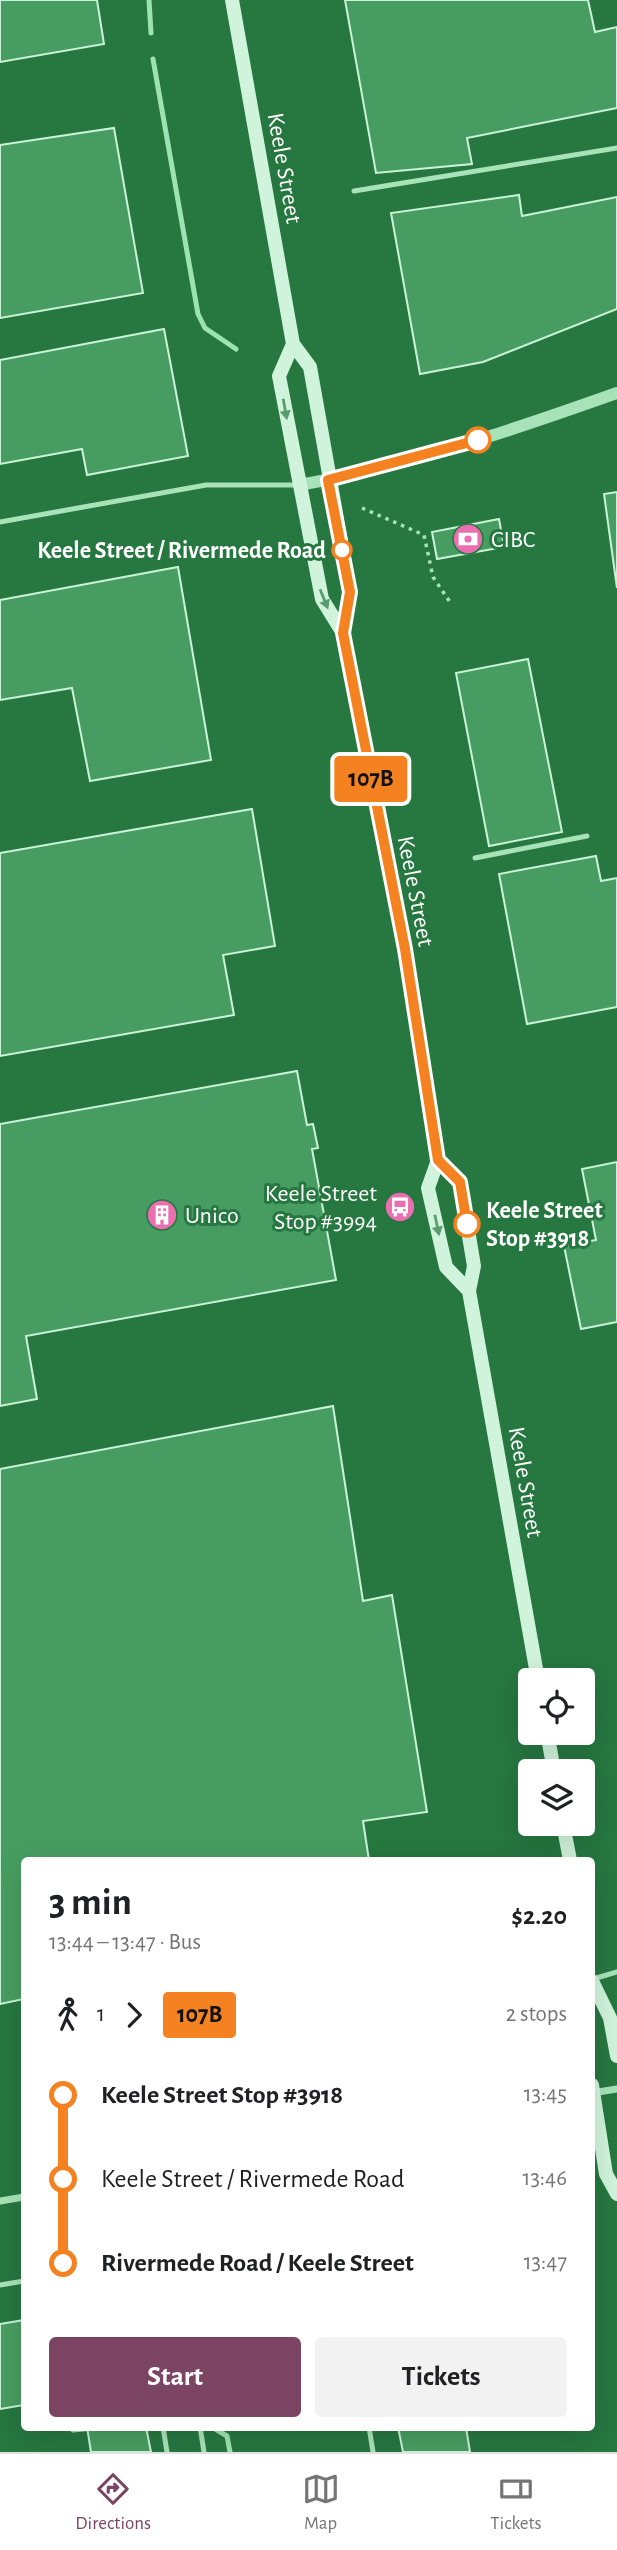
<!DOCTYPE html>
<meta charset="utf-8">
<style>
body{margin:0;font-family:"Alegreya Sans",sans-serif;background:#f2f2f2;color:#202124;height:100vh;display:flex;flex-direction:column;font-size:26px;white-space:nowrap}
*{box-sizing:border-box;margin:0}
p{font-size:23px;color:#757577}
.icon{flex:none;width:38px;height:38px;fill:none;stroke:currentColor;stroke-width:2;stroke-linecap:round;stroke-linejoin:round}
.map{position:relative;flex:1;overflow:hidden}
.drawer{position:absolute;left:21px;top:1857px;width:574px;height:574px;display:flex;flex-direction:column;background:#fff;border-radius:7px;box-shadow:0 7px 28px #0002}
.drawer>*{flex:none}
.badge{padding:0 14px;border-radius:5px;font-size:24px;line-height:46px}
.controls{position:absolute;left:518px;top:1668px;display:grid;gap:14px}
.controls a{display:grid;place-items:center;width:77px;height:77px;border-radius:7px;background:#fff;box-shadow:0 7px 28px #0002;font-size:35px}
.map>.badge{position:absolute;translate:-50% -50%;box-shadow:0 0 0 4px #fff}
.legs{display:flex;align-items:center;gap:10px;height:77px;padding:0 28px;font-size:23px}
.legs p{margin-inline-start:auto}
.summary{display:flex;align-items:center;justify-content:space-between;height:119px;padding:0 28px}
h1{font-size:38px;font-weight:700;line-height:52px}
.button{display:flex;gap:14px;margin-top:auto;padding:14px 28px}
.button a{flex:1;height:80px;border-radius:7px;background:#7b4463;color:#fff;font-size:28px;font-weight:700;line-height:80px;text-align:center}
.button a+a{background:#f2f2f2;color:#202124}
ul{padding:0 28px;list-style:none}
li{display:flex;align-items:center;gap:24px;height:84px;font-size:26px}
li i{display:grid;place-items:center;width:10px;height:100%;margin:0 9px;background:currentColor}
li i::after{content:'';width:18px;height:18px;margin:-9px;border:5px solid;border-radius:50%;background:#fff}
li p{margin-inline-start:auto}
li:first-child i{background:linear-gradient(#0000 50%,currentColor 0)}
li:last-child i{background:linear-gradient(currentColor 50%,#0000 0)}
.menu{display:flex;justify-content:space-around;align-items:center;height:98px;border-top:2px solid #e0e0e0;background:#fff;font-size:19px;color:#757577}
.menu a{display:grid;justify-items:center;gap:4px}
.menu .active{color:#7b4463}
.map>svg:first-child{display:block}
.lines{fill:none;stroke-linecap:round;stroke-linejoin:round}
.stream{stroke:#9ce3b1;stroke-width:5}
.building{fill:#479d61;stroke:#caf2d6;stroke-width:2}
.path{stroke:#a8e2b9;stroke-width:3.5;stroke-dasharray:3.5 5;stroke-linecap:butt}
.service{stroke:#a8e2b9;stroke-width:5}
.minor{stroke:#a8e2b9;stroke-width:7}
.tertiary{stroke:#a8e2b9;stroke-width:12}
.secondary{stroke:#d0f3db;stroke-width:14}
.oneway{fill:#599c6e}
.line-1-casing{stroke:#fff;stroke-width:16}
.line-1{stroke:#f58220;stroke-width:10}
.stop-1-dot{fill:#fff;stroke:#f58220;stroke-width:3.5}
.labels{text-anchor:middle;stroke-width:6;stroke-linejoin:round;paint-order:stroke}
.street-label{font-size:24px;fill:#fff;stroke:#267740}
.poi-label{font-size:24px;fill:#fff;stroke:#267740;text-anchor:start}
.stop-label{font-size:24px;font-weight:bold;fill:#fff;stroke:#267740;text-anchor:end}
</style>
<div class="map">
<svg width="617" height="2452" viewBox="0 0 617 2452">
<rect width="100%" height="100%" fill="#267740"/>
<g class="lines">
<path class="stream" d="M149,0L151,33
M153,59L198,314L205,328L236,349
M69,2427L73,2430L93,2428
M212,2427L227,2436L230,2452"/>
</g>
<path class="building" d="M0,0H97L104,44L0,62Z
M345,0H588L595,32L617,27V108L467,138L472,164L376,173Z
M114,128L143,293L0,318V145Z
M519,195L522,216L617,197V309L483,362L420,374L391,213Z
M164,329L188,456L87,475L82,449L0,464V360Z
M617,492V588L604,494Z
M499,519L504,547L437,559L432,532Z
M178,567L211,760L90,781L72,688L0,700V600Z
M528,659L562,832L489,846L456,673Z
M252,809L275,946L223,955L234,1015L0,1056V853Z
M596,856L601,881L617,878V1007L527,1024L499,874Z
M297,1071L307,1125L313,1124L318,1148L312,1149L336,1280L26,1336L37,1399L0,1406V1124Z
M617,1162V1322L581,1329L564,1246L596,1240L582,1169Z
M333,1406L363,1601L392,1595L427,1812L363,1821L369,1860H24V1999L0,2004V1469Z
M24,2320V2405L0,2409V2324Z
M87,2427H146L151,2452H91Z
M398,2427H466L470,2452H403Z"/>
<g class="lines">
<path class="path" d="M362,508L424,535L433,577L452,605"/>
<path class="service" d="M354,191L617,148
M0,522L206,485H298
M475,858L587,836
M593,1979L617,1972
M0,2285L24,2281
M163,2427L167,2452
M200,2427L204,2452
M369,2427L373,2452"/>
<path class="minor" d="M592,2093L617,2089
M0,2201L24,2197"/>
<path class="tertiary" d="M299,485C407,466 513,430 617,393"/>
<path class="secondary" d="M232,0L293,344L310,367L350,592L343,633
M293,344L279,376L322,599L343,633L405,949L438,1160L428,1188L446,1267L469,1291
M438,1160L460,1182L474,1266L469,1291L538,1680
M547,1732L554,1771
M563,1824L570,1860
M592,1981L610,2018L617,2056
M592,2085L606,2174L617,2194"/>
</g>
<defs><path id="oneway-solid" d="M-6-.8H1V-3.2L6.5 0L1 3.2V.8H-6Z" transform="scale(1.75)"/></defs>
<g class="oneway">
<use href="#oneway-solid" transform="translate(285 409) rotate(80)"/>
<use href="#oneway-solid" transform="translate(324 599) rotate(68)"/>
<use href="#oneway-solid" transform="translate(437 1225) rotate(78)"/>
</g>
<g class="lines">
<g class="line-1-casing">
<path id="line-1" d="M467,1224L460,1182L438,1160L405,949L343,633L350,592L328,480L478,440"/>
</g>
<use href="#line-1" class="line-1"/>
</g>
<defs>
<g id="bank-disc" transform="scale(1.575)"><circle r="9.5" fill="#eb6eb1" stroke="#267740"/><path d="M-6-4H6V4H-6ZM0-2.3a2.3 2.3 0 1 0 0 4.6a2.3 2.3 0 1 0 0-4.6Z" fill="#fff"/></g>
<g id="bus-disc" transform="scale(1.575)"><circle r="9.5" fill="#eb6eb1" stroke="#267740"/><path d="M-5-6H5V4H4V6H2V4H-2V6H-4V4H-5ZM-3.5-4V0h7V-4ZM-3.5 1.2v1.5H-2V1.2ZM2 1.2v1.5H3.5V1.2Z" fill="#fff"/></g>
<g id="building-disc" transform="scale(1.575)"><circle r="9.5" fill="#eb6eb1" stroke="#267740"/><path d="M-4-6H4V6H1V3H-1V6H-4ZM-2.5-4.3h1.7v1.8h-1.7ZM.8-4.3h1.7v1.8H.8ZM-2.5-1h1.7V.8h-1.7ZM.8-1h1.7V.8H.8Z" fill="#fff"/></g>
</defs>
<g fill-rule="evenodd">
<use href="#bank-disc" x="468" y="539"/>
<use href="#bus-disc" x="400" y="1207"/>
<use href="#building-disc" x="162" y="1215"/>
</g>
<g class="stop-1-dot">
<circle cx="478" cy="440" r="12"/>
<circle cx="342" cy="550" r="9"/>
<circle cx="467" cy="1224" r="12"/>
</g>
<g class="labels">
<g class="street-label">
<text transform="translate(285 168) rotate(80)" y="8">Keele Street</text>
<text transform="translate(416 891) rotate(79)" y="8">Keele Street</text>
<text transform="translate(526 1482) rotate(80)" y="8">Keele Street</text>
</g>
<g class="poi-label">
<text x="491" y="547">CIBC</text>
<text x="377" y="1201" text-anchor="end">Keele Street<tspan x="377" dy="28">Stop #3994</tspan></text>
<text x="185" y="1223">Unico</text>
</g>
<g class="stop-label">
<text x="326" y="558">Keele Street / Rivermede Road</text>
<text x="486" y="1218" text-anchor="start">Keele Street<tspan x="486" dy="28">Stop #3918</tspan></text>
</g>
</g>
</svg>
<div class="controls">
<a><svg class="icon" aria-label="locate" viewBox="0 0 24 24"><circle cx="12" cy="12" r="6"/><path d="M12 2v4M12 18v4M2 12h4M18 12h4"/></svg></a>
<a><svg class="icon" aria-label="layers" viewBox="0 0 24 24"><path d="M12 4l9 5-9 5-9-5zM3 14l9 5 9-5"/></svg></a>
</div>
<b class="badge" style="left:371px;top:779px;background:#f58220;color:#111">107B</b>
<section class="drawer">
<div class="summary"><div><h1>3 min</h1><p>13:44 – 13:47 · Bus</p></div><b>$2.20</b></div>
<div class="legs"><svg class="icon" aria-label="walk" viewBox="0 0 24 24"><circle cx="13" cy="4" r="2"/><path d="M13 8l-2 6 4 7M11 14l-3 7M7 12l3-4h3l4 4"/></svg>1<svg class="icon" aria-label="forward" viewBox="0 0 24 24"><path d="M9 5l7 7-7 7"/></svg><b class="badge" style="background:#f58220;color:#111">107B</b><p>2 stops</p></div>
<ul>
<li><i style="color:#f58220"></i><b>Keele Street Stop #3918</b><p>13:45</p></li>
<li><i style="color:#f58220"></i><span>Keele Street / Rivermede Road</span><p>13:46</p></li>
<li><i style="color:#f58220"></i><b>Rivermede Road / Keele Street</b><p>13:47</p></li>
</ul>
<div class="button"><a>Start</a><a>Tickets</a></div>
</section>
</div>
<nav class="menu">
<a class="active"><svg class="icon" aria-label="directions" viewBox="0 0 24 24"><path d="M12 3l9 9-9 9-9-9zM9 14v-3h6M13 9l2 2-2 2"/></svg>Directions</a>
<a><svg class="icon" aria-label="map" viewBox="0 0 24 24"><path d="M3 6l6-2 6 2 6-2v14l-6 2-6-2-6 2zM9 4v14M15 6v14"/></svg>Map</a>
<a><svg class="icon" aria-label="tickets" viewBox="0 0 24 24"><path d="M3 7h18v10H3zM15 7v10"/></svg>Tickets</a>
</nav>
